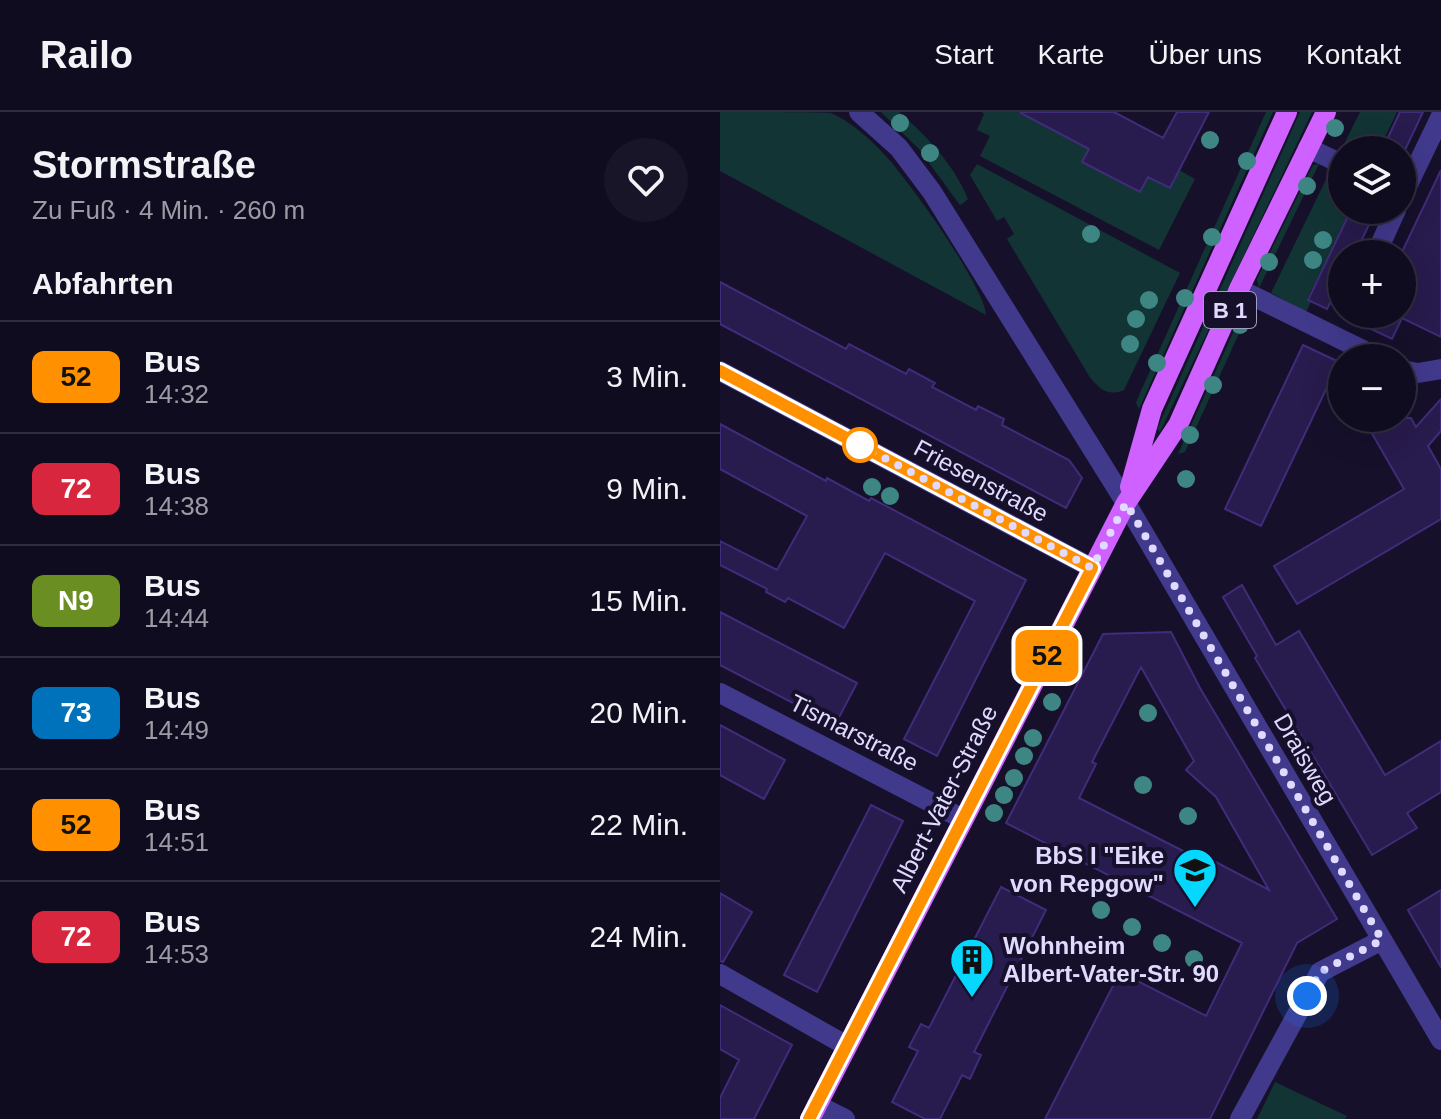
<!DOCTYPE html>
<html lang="de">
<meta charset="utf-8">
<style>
body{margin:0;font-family:Helvetica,sans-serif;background:#191529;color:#f1f3f6;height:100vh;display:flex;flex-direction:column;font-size:30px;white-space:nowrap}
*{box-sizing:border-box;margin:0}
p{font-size:26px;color:#9c9ba5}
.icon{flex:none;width:44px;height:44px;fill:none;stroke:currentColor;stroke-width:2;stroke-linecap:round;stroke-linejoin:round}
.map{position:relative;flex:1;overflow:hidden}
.panel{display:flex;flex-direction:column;background:#100c20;width:720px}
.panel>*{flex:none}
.badge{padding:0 16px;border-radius:12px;font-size:28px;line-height:52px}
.tools{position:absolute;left:608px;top:24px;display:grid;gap:16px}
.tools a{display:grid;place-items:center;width:88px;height:88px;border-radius:50%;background:#100c20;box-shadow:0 8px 32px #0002,0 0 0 2px #302c3e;font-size:40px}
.you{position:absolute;width:40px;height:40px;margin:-20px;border:6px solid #fff;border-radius:50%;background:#1a73e8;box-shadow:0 0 0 12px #1a73e833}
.map>.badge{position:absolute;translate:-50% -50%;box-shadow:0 0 0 4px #fff}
h2{padding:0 32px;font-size:30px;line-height:72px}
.round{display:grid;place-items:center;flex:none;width:84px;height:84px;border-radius:42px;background:#191529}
.head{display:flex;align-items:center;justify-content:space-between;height:136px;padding:0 32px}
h1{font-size:38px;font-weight:800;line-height:60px}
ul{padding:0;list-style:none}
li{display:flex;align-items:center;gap:24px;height:112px;padding:0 32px;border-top:2px solid #302c3e}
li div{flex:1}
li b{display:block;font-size:30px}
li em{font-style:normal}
li .badge{min-width:88px;font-weight:700;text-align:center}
header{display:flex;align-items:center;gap:48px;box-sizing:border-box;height:112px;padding:0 40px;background:#100c20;border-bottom:2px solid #302c3e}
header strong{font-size:38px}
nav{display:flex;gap:44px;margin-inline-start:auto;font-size:28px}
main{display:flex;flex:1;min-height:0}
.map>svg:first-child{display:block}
.green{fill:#123435}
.building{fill:#281b4d;stroke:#402c7a;stroke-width:2;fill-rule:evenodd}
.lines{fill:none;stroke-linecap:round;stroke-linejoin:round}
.minor{stroke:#41398c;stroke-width:20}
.major{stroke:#ce61ff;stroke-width:20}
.tree{fill:#3e8684}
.line-casing{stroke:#fff;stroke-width:18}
.line{stroke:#ff9000;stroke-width:12}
.walk{stroke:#e0daff;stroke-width:8;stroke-dasharray:0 14.4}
.stop-dot{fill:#fff;stroke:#ff9000;stroke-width:4}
.labels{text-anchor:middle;stroke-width:8;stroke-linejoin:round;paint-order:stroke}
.shield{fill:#16102b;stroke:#a39dbf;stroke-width:2}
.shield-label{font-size:22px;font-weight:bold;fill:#e0daff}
.street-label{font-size:24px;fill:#e0daff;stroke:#16102b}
.poi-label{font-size:24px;font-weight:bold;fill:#e0daff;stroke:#16102b;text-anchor:end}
</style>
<header>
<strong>Railo</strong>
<nav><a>Start</a><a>Karte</a><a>Über uns</a><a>Kontakt</a></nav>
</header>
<main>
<section class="panel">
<div class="head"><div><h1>Stormstraße</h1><p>Zu Fuß · 4 Min. · 260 m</p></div><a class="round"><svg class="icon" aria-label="heart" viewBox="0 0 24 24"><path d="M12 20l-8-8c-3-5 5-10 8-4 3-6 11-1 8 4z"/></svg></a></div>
<h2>Abfahrten</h2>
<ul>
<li><span class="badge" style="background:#ff9000;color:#111">52</span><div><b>Bus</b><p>14:32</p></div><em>3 Min.</em></li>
<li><span class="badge" style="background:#d7263d;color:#fff">72</span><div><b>Bus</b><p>14:38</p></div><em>9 Min.</em></li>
<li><span class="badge" style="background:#6b8e23;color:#fff">N9</span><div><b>Bus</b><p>14:44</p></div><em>15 Min.</em></li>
<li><span class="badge" style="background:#0072bc;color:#fff">73</span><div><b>Bus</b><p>14:49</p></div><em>20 Min.</em></li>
<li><span class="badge" style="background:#ff9000;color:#111">52</span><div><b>Bus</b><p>14:51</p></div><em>22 Min.</em></li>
<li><span class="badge" style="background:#d7263d;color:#fff">72</span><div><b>Bus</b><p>14:53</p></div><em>24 Min.</em></li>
</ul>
</section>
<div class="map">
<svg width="721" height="1007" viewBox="0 0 721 1007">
<rect width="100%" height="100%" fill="#16102b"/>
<path class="green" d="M0,0C20,0 98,0 111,1C130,9 150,27 165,43C188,68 264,173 266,203L0,59Z
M161,0H179C206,23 235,54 248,87L241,93L239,92L199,37Z
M262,0H297L313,8L317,0H354L342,23L369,37L363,50L420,80L428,65L459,58L475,67L439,138L260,44L270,24L257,18L264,2Z
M546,0H553L419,297L416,291L420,281Z
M580,0H592L440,320L437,317Z
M640,0H677L659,38H622V41L620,40Z
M257,52L460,161L404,278C388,285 379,277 369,264L287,127L294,122L284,105L277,109L250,63Z
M599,52L539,176L537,167L593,53Z
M611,57L622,62V98H631L587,187L591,190L586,200L551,181Z
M531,195L465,340L458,342L523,199Z
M555,970L627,1004L625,1007H537Z"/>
<path class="building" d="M299,0H394L443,26L457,0H489L450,76L428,65L420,80L362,50L369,37Z
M680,0H703L685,38H662Z
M721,58V225L682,206L672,227L620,202H682V140Z
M631,98H656L635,142H622V168L607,197L588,188Z
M0,170L126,237L129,232L186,262L189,257L215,271L212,275L256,298L258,294L284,307L282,313L349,348L362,366L346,396L0,212Z
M583,233L619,250L541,414L505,397Z
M721,287V319L708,334L721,357V407L577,492L554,454L684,377L643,306H691L696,315Z
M0,312L106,369L107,366L149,389L151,386L306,468L217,644L184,627L255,489L165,441L124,516L68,486L65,490L46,480L47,477L0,453V429L57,458L87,404L0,357Z
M522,473L556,533L579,519L665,663L721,629V680L687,701L697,716L652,743L535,546L537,544L503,485Z
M0,500L137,571L115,613L0,553Z
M451,520L480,576L617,807L577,831L490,1007H325L400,860L486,904L522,831L286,711L383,522ZM421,555L474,649L466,658L496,685L549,778L471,737L469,742L359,686L376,652L372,650Z
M0,613L65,648L44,687L0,663Z
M151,693L183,709L97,880L64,863Z
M281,775L326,798L254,940L261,943L250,967L242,963L220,1007H205L172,990L198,939L189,935L201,912L209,916Z
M721,778V855L688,798Z
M0,781L32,800L3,850L0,849Z
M0,893L72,933L34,1007H0V986L19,948L0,937Z"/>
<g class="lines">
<path class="minor" d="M139,0L179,36L212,80L406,391L721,928
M588,36L622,52
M682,85L721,4
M656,142L676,98
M519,177L659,246
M682,258L698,261L721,257
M0,259L372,456
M0,581L243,707
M0,862L127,934
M97,993L125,1007
M520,1007L600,860L662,828"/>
<path class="major" d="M410,375L432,297L567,0
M90,1007L406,391L458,313L519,177L606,0"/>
</g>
<g class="tree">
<circle cx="180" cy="11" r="9"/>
<circle cx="615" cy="16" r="9"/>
<circle cx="490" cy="28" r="9"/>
<circle cx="210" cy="41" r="9"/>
<circle cx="527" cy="49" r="9"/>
<circle cx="587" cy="74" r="9"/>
<circle cx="371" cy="122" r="9"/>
<circle cx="492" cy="125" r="9"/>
<circle cx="603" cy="128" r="9"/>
<circle cx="593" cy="148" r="9"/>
<circle cx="549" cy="150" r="9"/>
<circle cx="465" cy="186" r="9"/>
<circle cx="429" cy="188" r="9"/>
<circle cx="416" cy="207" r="9"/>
<circle cx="520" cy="213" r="9"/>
<circle cx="410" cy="232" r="9"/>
<circle cx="437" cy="251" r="9"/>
<circle cx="493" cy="273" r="9"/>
<circle cx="470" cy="323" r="9"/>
<circle cx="466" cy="367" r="9"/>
<circle cx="152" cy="375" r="9"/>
<circle cx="170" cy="384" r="9"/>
<circle cx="344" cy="565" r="9"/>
<circle cx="332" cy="590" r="9"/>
<circle cx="428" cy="601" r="9"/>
<circle cx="313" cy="626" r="9"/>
<circle cx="304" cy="644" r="9"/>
<circle cx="294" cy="666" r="9"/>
<circle cx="423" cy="673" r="9"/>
<circle cx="284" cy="683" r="9"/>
<circle cx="274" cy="701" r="9"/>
<circle cx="468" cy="704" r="9"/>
<circle cx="381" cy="798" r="9"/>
<circle cx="412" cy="815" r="9"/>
<circle cx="442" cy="831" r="9"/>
<circle cx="474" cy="847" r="9"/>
</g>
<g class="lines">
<g class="line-casing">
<path id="line" d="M0,259L372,456L89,1007"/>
</g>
<use href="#line" class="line"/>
<path class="walk" d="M140,333L372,456L406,391L662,828L600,860L587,884"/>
</g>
<defs>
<g id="school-pin" transform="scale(2.3)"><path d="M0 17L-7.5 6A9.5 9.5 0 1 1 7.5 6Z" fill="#06d7ff" stroke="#16102b"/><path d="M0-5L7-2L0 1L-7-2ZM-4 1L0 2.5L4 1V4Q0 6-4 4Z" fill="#111"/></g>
<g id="building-pin" transform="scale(2.3)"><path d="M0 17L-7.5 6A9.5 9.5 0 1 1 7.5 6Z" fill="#06d7ff" stroke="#16102b"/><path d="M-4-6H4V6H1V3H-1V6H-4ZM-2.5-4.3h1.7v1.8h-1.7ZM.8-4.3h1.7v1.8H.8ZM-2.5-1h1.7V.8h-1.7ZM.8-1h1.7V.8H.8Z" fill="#111"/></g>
</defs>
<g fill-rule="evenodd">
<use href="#school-pin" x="475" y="758"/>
<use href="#building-pin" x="252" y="848"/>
</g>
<circle class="stop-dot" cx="140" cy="333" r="16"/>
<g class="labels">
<rect class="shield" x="484" y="180" width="52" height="36" rx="6"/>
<g class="shield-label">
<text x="510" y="206">B 1</text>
</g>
<g class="street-label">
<text transform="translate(261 369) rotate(28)" y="8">Friesenstraße</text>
<text transform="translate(134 621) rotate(27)" y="8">Tismarstraße</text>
<text transform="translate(585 647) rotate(60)" y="8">Draisweg</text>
<text transform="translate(224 687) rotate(-63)" y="8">Albert-Vater-Straße</text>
</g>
<g class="poi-label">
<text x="444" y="752">BbS I "Eike<tspan x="444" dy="28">von Repgow"</tspan></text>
<text x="283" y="842" text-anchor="start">Wohnheim<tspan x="283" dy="28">Albert-Vater-Str. 90</tspan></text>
</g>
</g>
</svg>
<div class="tools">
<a><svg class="icon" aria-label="layers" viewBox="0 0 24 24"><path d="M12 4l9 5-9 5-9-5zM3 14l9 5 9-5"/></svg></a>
<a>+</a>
<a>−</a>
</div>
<div class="you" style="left:587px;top:884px"></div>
<b class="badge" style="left:327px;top:544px;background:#ff9000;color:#111">52</b>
</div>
</main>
